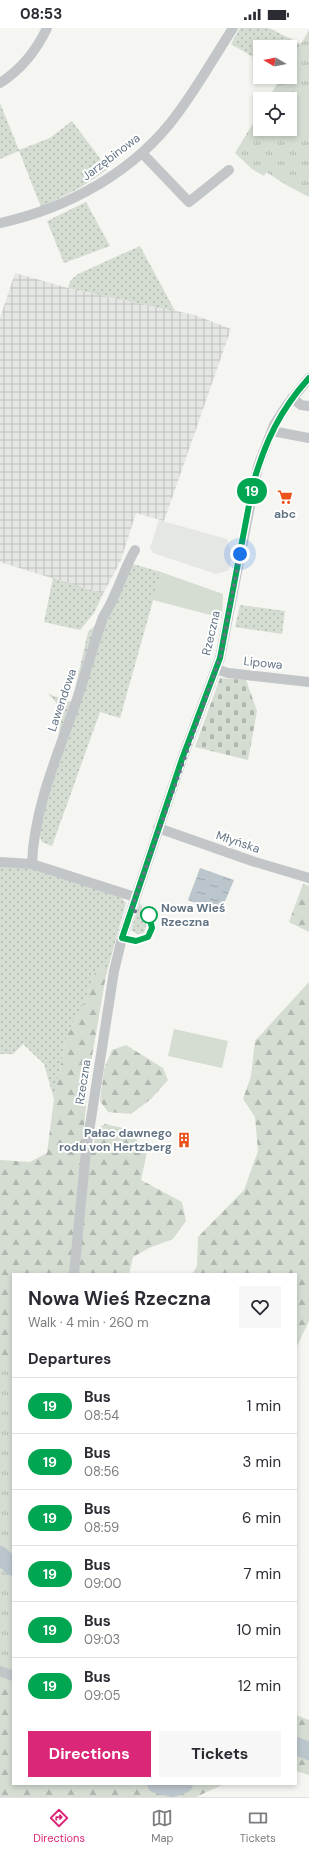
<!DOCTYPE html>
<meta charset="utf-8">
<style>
body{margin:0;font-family:"DM Sans",sans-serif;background:#f7f7f7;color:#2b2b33;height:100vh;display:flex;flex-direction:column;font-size:15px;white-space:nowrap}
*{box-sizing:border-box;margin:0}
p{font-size:13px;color:#7c7c81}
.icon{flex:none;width:22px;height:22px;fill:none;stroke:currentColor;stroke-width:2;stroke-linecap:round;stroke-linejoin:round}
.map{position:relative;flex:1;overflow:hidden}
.panel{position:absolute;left:12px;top:1245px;width:285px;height:512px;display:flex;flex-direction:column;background:#fff;border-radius:0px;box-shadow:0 2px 6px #0003}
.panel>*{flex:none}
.badge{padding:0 8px;border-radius:13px;font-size:14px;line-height:26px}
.needle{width:26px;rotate:280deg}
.controls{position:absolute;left:253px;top:12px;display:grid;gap:8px}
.controls a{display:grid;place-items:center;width:44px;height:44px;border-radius:0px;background:#fff;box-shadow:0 2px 6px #0003;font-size:20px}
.you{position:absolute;width:20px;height:20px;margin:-10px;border:3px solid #fff;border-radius:50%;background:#1a73e8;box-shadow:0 0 0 6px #1a73e833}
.map>.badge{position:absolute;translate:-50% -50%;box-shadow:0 0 0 2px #fff}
h2{padding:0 16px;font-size:15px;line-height:36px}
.round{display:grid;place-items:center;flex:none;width:42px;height:42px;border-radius:0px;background:#f7f7f7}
.headline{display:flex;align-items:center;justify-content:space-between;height:68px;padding:0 16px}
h1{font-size:19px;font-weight:700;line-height:30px}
.primary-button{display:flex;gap:8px;margin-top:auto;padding:8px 16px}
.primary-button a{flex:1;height:46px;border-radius:0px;background:#db2777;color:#fff;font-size:16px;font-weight:700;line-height:46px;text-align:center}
.primary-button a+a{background:#f7f7f7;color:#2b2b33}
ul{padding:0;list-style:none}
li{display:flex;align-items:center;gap:12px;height:56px;padding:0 16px;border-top:1px solid #e1e1e2}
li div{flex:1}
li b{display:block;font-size:15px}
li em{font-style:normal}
li .badge{min-width:44px;font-weight:700;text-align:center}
.status{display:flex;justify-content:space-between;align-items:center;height:28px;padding:0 20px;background:#fff;direction:ltr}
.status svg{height:11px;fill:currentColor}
.menu{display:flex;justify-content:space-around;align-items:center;height:56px;border-top:1px solid #e1e1e2;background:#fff;font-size:11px;color:#7c7c81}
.menu a{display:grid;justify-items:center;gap:2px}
.menu .active{color:#db2777}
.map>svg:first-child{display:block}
.built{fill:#e5e7e4}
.industrial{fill:url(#industrial-grid)}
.grass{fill:url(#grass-dots)}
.forest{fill:url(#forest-firs)}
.cemetery{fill:url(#cemetery-stones)}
.park{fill:url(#park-tufts)}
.garden{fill:#d5dcd2}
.water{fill:url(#water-ripples)}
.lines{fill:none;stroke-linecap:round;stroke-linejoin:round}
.river{stroke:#bbc6cc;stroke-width:18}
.street{stroke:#c2c6c9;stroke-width:10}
.line-casing{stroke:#fff;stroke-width:9}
.line{stroke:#00a651;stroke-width:6}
.walk{stroke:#637484;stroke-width:4;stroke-dasharray:0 7.2}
.stop-dot{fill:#fff;stroke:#00a651;stroke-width:2}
.labels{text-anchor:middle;stroke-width:4;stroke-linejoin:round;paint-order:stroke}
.street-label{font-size:12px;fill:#637484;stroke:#fff}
.poi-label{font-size:12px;font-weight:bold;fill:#637484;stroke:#fff}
.stop-label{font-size:12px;font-weight:bold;fill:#637484;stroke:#fff;text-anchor:start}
</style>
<div class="status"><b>08:53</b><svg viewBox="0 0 49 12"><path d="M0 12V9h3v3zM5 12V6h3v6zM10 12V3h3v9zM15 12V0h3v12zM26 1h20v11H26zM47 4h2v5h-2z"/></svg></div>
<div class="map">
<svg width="309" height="1769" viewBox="0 0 309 1769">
<defs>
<pattern id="industrial-grid" width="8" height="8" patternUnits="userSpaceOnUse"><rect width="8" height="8" fill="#e5e7e4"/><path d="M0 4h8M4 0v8" fill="none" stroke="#bdc0be"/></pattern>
<pattern id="grass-dots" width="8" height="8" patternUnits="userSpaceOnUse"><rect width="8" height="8" fill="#d5dcd2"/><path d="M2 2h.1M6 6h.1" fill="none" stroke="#b0b7b0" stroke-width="1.8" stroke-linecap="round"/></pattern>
<pattern id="forest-firs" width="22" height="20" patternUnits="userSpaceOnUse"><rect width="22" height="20" fill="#d5dcd2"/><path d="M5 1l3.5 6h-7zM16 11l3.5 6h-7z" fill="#b0b7b0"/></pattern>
<pattern id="cemetery-stones" width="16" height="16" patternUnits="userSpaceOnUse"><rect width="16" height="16" fill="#d5dcd2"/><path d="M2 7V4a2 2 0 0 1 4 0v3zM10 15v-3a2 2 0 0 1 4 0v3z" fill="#b0b7b0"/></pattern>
<pattern id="park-tufts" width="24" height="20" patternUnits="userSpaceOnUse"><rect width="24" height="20" fill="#d5dcd2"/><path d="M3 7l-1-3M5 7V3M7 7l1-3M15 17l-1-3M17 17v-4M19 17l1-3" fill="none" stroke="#b0b7b0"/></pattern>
<pattern id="water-ripples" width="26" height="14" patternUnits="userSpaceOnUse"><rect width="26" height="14" fill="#bbc6cc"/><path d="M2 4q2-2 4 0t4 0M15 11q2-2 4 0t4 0" fill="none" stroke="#9ca5ab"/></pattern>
</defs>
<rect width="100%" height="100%" fill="#f5f5f1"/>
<path class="built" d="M159,492L227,511L232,526L229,542L216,546L153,525L150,520Z"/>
<path class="industrial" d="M15,245L68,260L195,287L231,301L164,493L136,485L121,532L103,566L0,534V290Z"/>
<path class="grass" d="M240,0H269L301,16L290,34V19H260V33L231,16Z
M0,75L19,122L50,110L72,93L108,141L78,161L41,179L19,123L0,131Z
M86,174L110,218L64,235L47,193Z
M140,218L175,283L68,260L71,252L78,246Z
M133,536L161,544L120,690L100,684L52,818L42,814L38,805C43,782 67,695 58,678C56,673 51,669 48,666L72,674L88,604L106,588Z
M53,550L103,566L94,585L80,602L44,594Z
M240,577L285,583L282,606L235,599Z
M0,837L27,839L120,868L126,875L106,947L102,940L96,942L85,973L67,1007L54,1071L44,1036L23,1016L13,1026H0Z
M140,874L147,894L144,905L137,906L131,902Z"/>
<path class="forest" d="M303,856L309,858V904L289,894Z
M102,940L106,947L89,1046L82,1122L93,1123L96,1101L105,1096L127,1101L147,1124L141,1152L182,1174L186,1193L173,1211L149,1220L133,1229L129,1246H13V1515L0,1498V1132L30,1134L47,1125L54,1071L67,1007L85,973L96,942Z
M309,954V1293L296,1320V1246H192L197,1238L198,1209L244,1162L258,1123L255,1089L243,1071L251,1048L255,1013Z
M126,1017L163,1040L168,1052L151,1071L131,1086L108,1084L100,1073L104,1041L112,1022Z
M0,1556L13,1591V1756H224L196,1769H0Z
M296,1687L309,1692V1747L296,1743Z"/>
<path class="cemetery" d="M220,650L246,652L257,683L248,732L195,719Z"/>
<path class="park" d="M309,2V169L288,158L266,144L264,148L252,141L235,125L260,84V101H290V71H268L281,49H290V34Z
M0,1336L13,1345V1653L0,1648Z"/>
<path class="garden" d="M309,57V106L290,95V91Z
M161,544L223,566L222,590L153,572Z
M174,1001L228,1013L222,1040L168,1028Z"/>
<path class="water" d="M200,840L234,852L220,885L188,872Z"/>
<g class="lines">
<path class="river" d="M0,1527L13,1539
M296,1718L309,1723
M156,1756L172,1760L184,1756"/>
<path class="street" d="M0,55C22,41 36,23 47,0
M142,125L189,174L229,142
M0,195C69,180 136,143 178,85C198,58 215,28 233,0
M292,370L301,377L309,378
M272,403L309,410
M216,641L228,645L309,654
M158,800L252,833L309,850
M0,834L32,836L135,869
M32,836C34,780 57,728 75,677C85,648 93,618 103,589C117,568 122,544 135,522
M74,1246L86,1123L114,943L122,910L182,731L220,630L258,438L274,397L287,377L309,350
M0,1643L13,1648"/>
</g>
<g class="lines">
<g class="line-casing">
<path id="line" d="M149,887L152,900L148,909L136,913L122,910L182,731L220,630L253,456C265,414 280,382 309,350"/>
</g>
<use href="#line" class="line"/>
<path class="walk" d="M149,887L131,882L220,630L240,526"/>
</g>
<defs>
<g id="supermarket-bare" transform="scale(1.2)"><path d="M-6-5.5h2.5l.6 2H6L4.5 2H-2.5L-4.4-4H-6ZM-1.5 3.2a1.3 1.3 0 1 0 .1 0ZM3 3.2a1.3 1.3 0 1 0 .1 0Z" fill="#eb531b" stroke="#fff" stroke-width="2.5" paint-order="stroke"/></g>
<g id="building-bare" transform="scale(1.2)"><path d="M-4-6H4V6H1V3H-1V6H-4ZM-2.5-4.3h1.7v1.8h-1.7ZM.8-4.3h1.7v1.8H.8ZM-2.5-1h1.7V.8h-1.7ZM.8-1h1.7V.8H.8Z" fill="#eb531b" stroke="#fff" stroke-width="2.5" paint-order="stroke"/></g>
</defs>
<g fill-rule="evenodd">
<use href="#supermarket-bare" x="285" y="469"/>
<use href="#building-bare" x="184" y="1112"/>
</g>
<circle class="stop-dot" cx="149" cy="887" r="8"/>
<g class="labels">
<g class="street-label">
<text transform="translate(111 129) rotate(-37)" y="4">Jarzębinowa</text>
<text transform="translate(211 605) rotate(-77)" y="4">Rzeczna</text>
<text transform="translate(263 635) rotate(6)" y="4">Lipowa</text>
<text transform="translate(62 672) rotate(-71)" y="4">Lawendowa</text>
<text transform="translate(238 814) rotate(19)" y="4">Młyńska</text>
<text transform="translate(83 1054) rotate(-81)" y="4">Rzeczna</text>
</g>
<g class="poi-label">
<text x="285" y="490">abc</text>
<text x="172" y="1109" text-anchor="end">Pałac dawnego<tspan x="172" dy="14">rodu von Hertzberg</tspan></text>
</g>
<g class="stop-label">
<text x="161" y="884">Nowa Wieś<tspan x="161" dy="14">Rzeczna</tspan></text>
</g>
</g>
</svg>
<div class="controls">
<a><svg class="needle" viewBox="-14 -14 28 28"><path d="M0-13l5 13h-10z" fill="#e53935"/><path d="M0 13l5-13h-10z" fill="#7c7c81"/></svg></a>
<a><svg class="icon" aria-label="locate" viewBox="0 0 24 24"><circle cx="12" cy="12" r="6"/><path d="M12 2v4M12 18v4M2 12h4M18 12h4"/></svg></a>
</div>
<div class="you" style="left:240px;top:526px"></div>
<b class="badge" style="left:252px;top:463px;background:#00a651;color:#fff">19</b>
<section class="panel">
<div class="headline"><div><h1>Nowa Wieś Rzeczna</h1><p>Walk · 4 min · 260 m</p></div><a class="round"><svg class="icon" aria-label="heart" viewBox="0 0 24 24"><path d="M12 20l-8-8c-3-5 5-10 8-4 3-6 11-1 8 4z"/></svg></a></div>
<h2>Departures</h2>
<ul>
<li><span class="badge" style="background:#00a651;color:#fff">19</span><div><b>Bus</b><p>08:54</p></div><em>1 min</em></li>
<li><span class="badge" style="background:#00a651;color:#fff">19</span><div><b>Bus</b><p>08:56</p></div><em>3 min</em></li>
<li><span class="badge" style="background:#00a651;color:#fff">19</span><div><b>Bus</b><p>08:59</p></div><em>6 min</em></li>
<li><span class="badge" style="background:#00a651;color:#fff">19</span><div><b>Bus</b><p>09:00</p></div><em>7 min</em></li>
<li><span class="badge" style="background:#00a651;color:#fff">19</span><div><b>Bus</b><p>09:03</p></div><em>10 min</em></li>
<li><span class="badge" style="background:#00a651;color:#fff">19</span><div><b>Bus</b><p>09:05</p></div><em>12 min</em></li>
</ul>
<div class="primary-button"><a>Directions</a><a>Tickets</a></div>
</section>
</div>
<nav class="menu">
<a class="active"><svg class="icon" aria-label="directions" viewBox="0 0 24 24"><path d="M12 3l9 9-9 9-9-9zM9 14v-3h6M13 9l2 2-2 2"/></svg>Directions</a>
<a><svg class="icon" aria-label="map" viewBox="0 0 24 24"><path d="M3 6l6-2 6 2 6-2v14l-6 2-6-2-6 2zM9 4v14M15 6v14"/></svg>Map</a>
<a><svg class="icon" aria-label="tickets" viewBox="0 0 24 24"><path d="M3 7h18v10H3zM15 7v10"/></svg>Tickets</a>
</nav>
